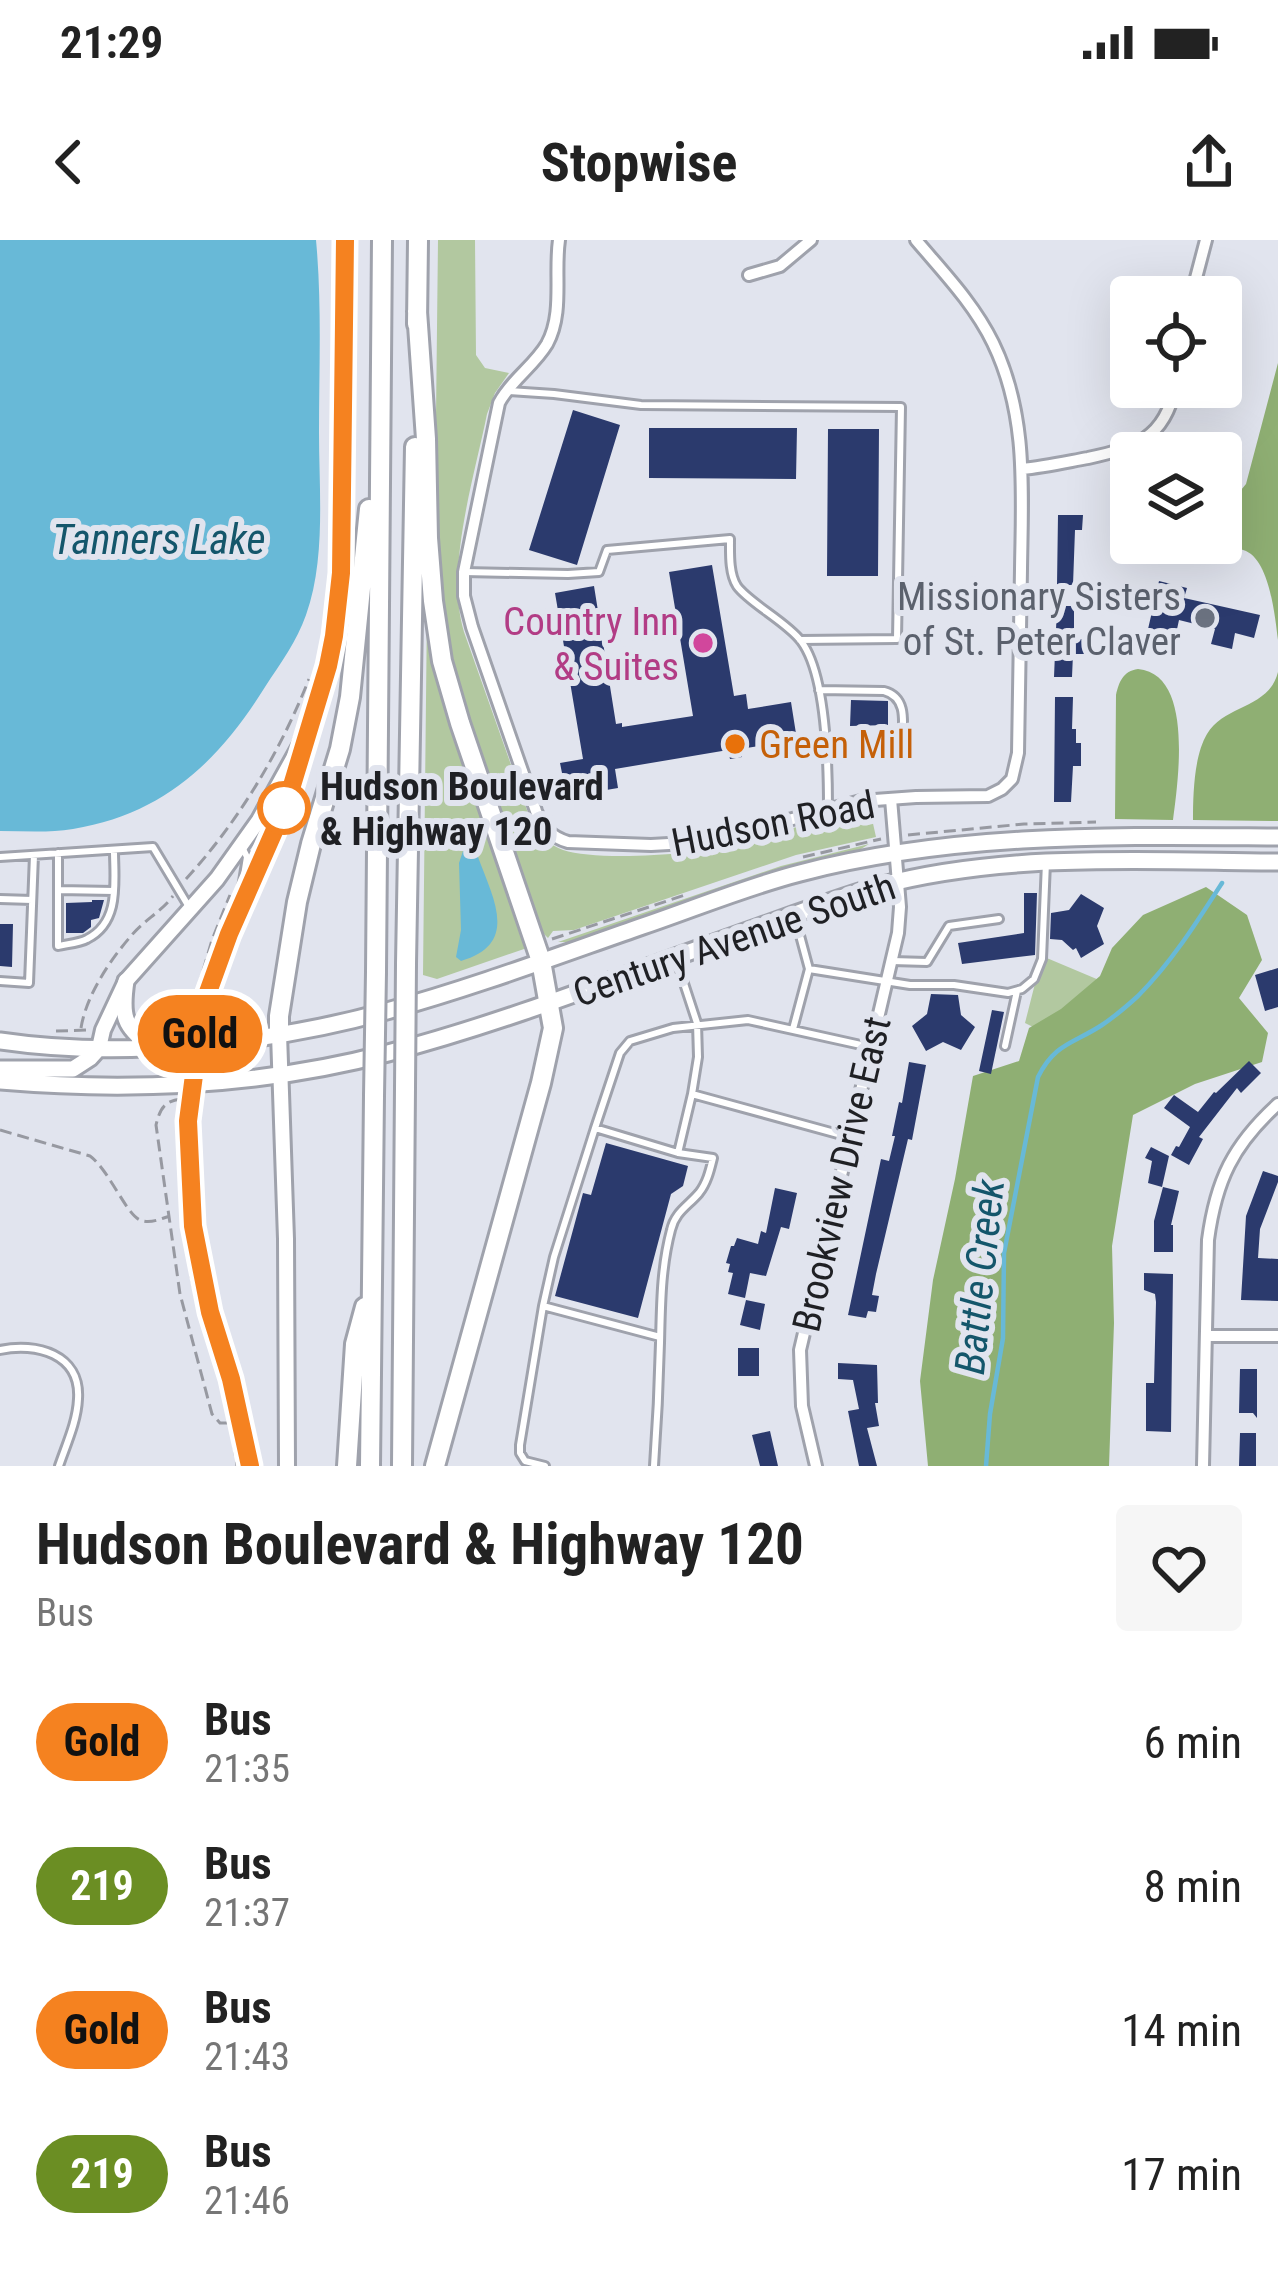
<!DOCTYPE html>
<style>
body{margin:0;font-family:"Roboto Condensed",sans-serif;background:#f6f6f6;color:#222;height:100vh;display:flex;flex-direction:column;font-size:45px;white-space:nowrap}
*{box-sizing:border-box;margin:0}
p{font-size:39px;color:#767676}
.icon{flex:none;width:66px;height:66px;fill:none;stroke:currentColor;stroke-width:2;stroke-linecap:round;stroke-linejoin:round}
.map{position:relative;height:1226px;overflow:hidden}
.side{display:flex;flex-direction:column;background:#fff;flex:1}
.side>*{flex:none}
.badge{padding:0 24px;border-radius:39px;font-size:42px;line-height:78px}
.tools{position:absolute;left:1110px;top:36px;display:grid;gap:24px}
.tools a{display:grid;place-items:center;width:132px;height:132px;border-radius:12px;background:#fff;box-shadow:0 12px 48px #0002;font-size:60px}
.map>.badge{position:absolute;translate:-50% -50%;box-shadow:0 0 0 6px #fff}
.round{display:grid;place-items:center;flex:none;width:126px;height:126px;border-radius:12px;background:#f6f6f6}
.overview{display:flex;align-items:center;justify-content:space-between;height:204px;padding:0 36px}
h1{font-size:57px;font-weight:700;line-height:90px}
ul{padding:0;list-style:none}
li{display:flex;align-items:center;gap:36px;height:144px;padding:0 36px}
li div{flex:1}
li b{display:block;font-size:45px}
li em{font-style:normal}
li .badge{min-width:132px;font-weight:700;text-align:center}
.status{display:flex;justify-content:space-between;align-items:center;height:84px;padding:0 60px;background:#fff;direction:ltr}
.status svg{height:33px;fill:currentColor}
header{display:flex;justify-content:space-between;align-items:center;height:156px;padding:0 36px;background:#fff;font-size:54px;font-weight:700}
.map>svg:first-child{display:block}
.green{fill:#b2c8a0}
.forest{fill:#8faf73}
.water{fill:#68b9d7}
.lines{fill:none;stroke-linecap:round;stroke-linejoin:round}
.stream{stroke:#68b9d7;stroke-width:4.5}
.building{fill:#2b3a6d}
.service-casing{stroke:#9fa2ac;stroke-width:12}
.minor-casing{stroke:#9fa2ac;stroke-width:16}
.tertiary-casing{stroke:#9fa2ac;stroke-width:20}
.secondary-casing{stroke:#9fa2ac;stroke-width:21}
.motorway-casing{stroke:#9fa2ac;stroke-width:24}
.path{stroke:#9799a1;stroke-width:3;stroke-dasharray:12 6;stroke-linecap:butt}
.service{stroke:#fff;stroke-width:6}
.minor{stroke:#fff;stroke-width:10}
.tertiary{stroke:#fff;stroke-width:14}
.secondary{stroke:#fff;stroke-width:15}
.motorway{stroke:#fff;stroke-width:18}
.service-bridge-casing{stroke:#9fa2ac;stroke-width:12;stroke-linecap:butt}
.motorway-bridge-casing{stroke:#9fa2ac;stroke-width:24;stroke-linecap:butt}
.service-bridge{stroke:#fff;stroke-width:6}
.motorway-bridge{stroke:#fff;stroke-width:18}
.line-casing{stroke:#fff;stroke-width:27}
.line{stroke:#f58220;stroke-width:18}
.worship-dot{fill:#6b7280;stroke:#e1e4ee;stroke-width:4.5}
.hotel-dot{fill:#d1479c;stroke:#e1e4ee;stroke-width:4.5}
.food-dot{fill:#e8710a;stroke:#e1e4ee;stroke-width:4.5}
.stop-dot{fill:#fff;stroke:#f58220;stroke-width:6}
.labels{text-anchor:middle;stroke-width:12;stroke-linejoin:round;paint-order:stroke}
.worship-label{font-size:39px;fill:#5b616d;stroke:#e1e4ee;text-anchor:end}
.hotel-label{font-size:39px;fill:#b23c85;stroke:#e1e4ee;text-anchor:end}
.food-label{font-size:39px;fill:#c56008;stroke:#e1e4ee;text-anchor:start}
.stop-label{font-size:39px;font-weight:bold;fill:#1f2024;stroke:#e1e4ee;text-anchor:start}
.street-label{font-size:39px;fill:#1f2024;stroke:#e1e4ee}
.water-label{font-size:42px;font-style:italic;fill:#14566b;stroke:#e1e4ee}
</style>
<div class="status"><b>21:29</b><svg viewBox="0 0 49 12"><path d="M0 12V9h3v3zM5 12V6h3v6zM10 12V3h3v9zM15 12V0h3v12zM26 1h20v11H26zM47 4h2v5h-2z"/></svg></div>
<header><svg class="icon" aria-label="back" viewBox="0 0 24 24"><path d="M15 5l-7 7 7 7"/></svg>Stopwise<svg class="icon" aria-label="share" viewBox="0 0 24 24"><path d="M12 15V3M7 8l5-5 5 5M5 13v7h14v-7"/></svg></header>
<div class="map">
<svg width="1278" height="1226" viewBox="0 0 1278 1226">
<rect width="100%" height="100%" fill="#e1e4ee"/>
<path class="green" d="M438,0H475L476,115L485,128L509,133L495,153L487,174C474,239 445,329 464,392L533,587C542,597 550,605 563,610C599,622 701,614 740,604C779,594 817,578 857,571L872,579L876,597L796,615L574,690L553,691L548,698L538,688L452,433L438,356L435,264Z
M427,368L527,708L437,739L423,735Z
M869,604L861,609L769,633L569,702H558L781,626Z
M1042,716L1137,756L1065,803L1025,783Z"/>
<path class="forest" d="M1278,123V400C1275,377 1270,322 1246,311C1228,304 1205,308 1187,308C1170,309 1155,310 1139,303H1221V263L1236,256L1246,244Z
M1138,429C1194,434 1178,541 1173,580L1115,579L1116,455C1119,442 1123,431 1138,429Z
M1278,432V581L1193,580C1193,554 1194,516 1207,494C1225,464 1269,469 1278,432Z
M1206,647L1247,675L1262,720L1239,758L1268,793L1262,822L1195,844L1133,875L1112,1006L1114,1083L1109,1226H928L920,1141L933,1040L955,939L973,836L1019,821L1029,788L1061,769L1100,736L1112,708L1143,675Z"/>
<path class="water" d="M0,0H316C322,64 319,129 319,193C319,251 326,319 306,375C297,401 280,424 265,447C219,521 164,574 73,589C49,593 24,591 0,591Z
M469,609L478,617C493,658 520,704 461,721L456,717L461,690L459,623L463,611Z"/>
<g class="lines">
<path class="stream" d="M986,1226L990,1174L1003,1098L1004,1013L1038,837C1055,803 1073,804 1102,785C1114,777 1127,766 1138,756C1171,723 1197,682 1222,643"/>
</g>
<path class="building" d="M573,170L620,185L577,325L529,310Z
M649,188H797L796,239L649,238Z
M828,189H879L878,336H827Z
M1058,275H1083L1082,290H1075L1073,345H1057Z
M712,325L734,456L746,454L748,469L791,462L797,500L740,509L742,517L730,519L728,510L615,529L618,548L565,557L564,552L552,554L549,540L563,538L560,523L583,519L555,353L594,346L616,484L622,483V487L693,476L669,332Z
M1159,341L1187,348L1184,358L1260,375L1254,398L1235,393L1232,409L1211,404L1215,389L1179,380L1171,417L1143,411Z
M1057,366H1074V399H1096L1095,414H1073L1072,437H1054Z
M1055,457H1073L1072,489H1076V503H1081V526H1073L1071,562H1054Z
M851,460L888,461V485L850,486Z
M1024,653H1037L1035,715L962,724L958,703L1024,693Z
M1081,654L1104,668L1097,686L1104,704L1081,718L1076,708L1073,710L1062,700L1050,699L1051,673L1069,670Z
M92,660H104L99,678L91,680V687L83,693H66V663L92,662Z
M0,684H13L12,727L0,726Z
M1278,728V767L1265,771L1255,735Z
M931,754L958,755L961,775L975,787L961,810L943,802L926,811L912,786L927,774Z
M992,770L1004,772L991,834L979,831Z
M1249,821L1261,833L1241,853L1237,848L1199,897L1203,899L1189,925L1171,915L1176,906L1179,907L1190,887L1164,868L1174,855L1198,872L1214,852L1216,853Z
M909,822L926,825L912,900L908,899L876,1034L872,1055L879,1056L876,1072L868,1071L866,1078L848,1075L881,919L889,921L895,896H892L899,862L902,863Z
M606,903L688,926L683,946L671,954L638,1078L555,1056L583,953L591,955Z
M1151,907L1169,916L1162,947L1148,943L1152,921L1145,918Z
M1263,931L1278,936V942L1260,989L1258,1018L1278,1019V1061L1241,1060L1246,976Z
M1163,947L1179,951L1171,985H1173V1012H1154V981Z
M775,948L797,953L789,989L781,987L766,1036L750,1033L745,1058L728,1054L733,1033L728,1032L730,1024L726,1023L731,1006H734L737,998L758,1004L761,991L766,993Z
M1144,1033L1173,1034L1171,1192L1146,1191V1143H1154L1156,1062L1155,1054L1144,1050Z
M746,1060L765,1064L760,1090L740,1085Z
M738,1108H759V1136H738Z
M838,1123L877,1125L878,1163H875L879,1186L867,1188L877,1226H859L848,1171L859,1169L853,1140L838,1139Z
M1240,1129H1257V1178L1253,1173H1239Z
M770,1191L778,1226H760L752,1195Z
M1240,1193H1256V1226H1239Z"/>
<g class="lines">
<g class="service-casing">
<path id="service" d="M509,151L554,154L641,165L901,167L897,399L800,400
M464,332L568,334L599,332L607,310L730,299C730,313 729,334 737,346C749,363 787,382 801,401C826,434 828,525 828,567
M819,450L884,451C910,458 902,487 902,510
M58,613V706C67,704 80,703 87,699C121,682 114,641 114,610
M0,617L153,607L189,667
M58,650L114,651
M0,659L32,660
M240,660L247,617L243,609
M229,694L287,562L301,514
M676,719L697,783L698,817L692,854L849,897
M892,721L927,722L949,686L999,679
M809,729L910,745H954L1008,753L1022,749L1034,739L1042,719L1046,622
M0,741L29,743L34,615
M203,766L228,695
M793,789L809,729L795,677
M1005,806L1017,751
M188,881C191,946 193,1010 210,1074C224,1125 241,1173 250,1226
M595,888L620,813L630,801L673,788L748,780L870,807
M678,913L692,854
M543,1066L660,1097
M0,1110C36,1102 81,1114 78,1159C77,1182 66,1205 59,1226
M545,1226L525,1221L520,1213V1205L543,1066L554,1017L595,888L678,913L713,918C710,930 707,943 699,953C688,966 675,972 671,990C661,1028 661,1064 660,1103C659,1144 657,1185 654,1226"/>
</g>
<g class="minor-casing">
<path id="minor" d="M559,0C554,34 564,73 547,104C534,126 511,140 499,163L464,332V356L472,387L536,571C542,587 551,597 568,602L651,605L705,602L861,561L916,557L988,556L1002,549L1012,539L1018,513C1019,452 1020,390 1021,329C1022,251 1028,175 993,103C974,64 944,33 916,0
M749,35L780,26L811,0
M1191,57L1206,0
M1022,229C1044,227 1066,222 1088,218C1134,208 1165,199 1175,147
M1206,1096H1278
M816,1226L802,1166L800,1110L898,693L900,667L891,559
M1203,1226L1208,1000C1216,940 1233,905 1278,864"/>
</g>
<g class="tertiary-casing">
<path id="tertiary" d="M279,794L286,999L287,1226
M99,808L103,790L126,741L217,639L259,580L301,504L320,453L334,396L341,333L345,0"/>
</g>
<g class="secondary-casing">
<path id="secondary" d="M126,741C121,775 123,787 152,807
M0,801C121,819 269,804 387,771C471,748 554,717 637,688C691,670 745,647 800,633C956,592 1118,596 1278,597
M0,829H73L90,818L99,808
M0,841C129,852 263,846 388,813C514,780 636,730 759,687C799,673 839,657 879,646C1008,612 1146,621 1278,622"/>
</g>
<g class="motorway-casing">
<path id="motorway" d="M417,71L426,199L428,298L433,361L442,421L460,483L541,721L553,788L541,843L435,1226
M417,84L418,0
M406,724L415,207
M376,732L382,0
M279,794V776L297,662L311,604L340,509L350,457L369,269
M347,1226L355,1104L365,1067
M370,1226L374,856
M402,1226L405,848"/>
</g>
<path class="path" d="M908,595L1024,584L1096,582
M803,617L881,599
M186,639C239,581 280,512 309,439
M552,699L685,655
M198,748L212,700L230,655
M211,781L261,776
M81,788C86,756 110,720 131,696C143,681 161,672 173,656
M152,788L190,784
M56,791L89,790
M181,859C164,861 160,869 156,885L180,1054L212,1174L220,1183H229
M0,890L90,916C109,930 126,974 140,980C150,984 160,979 170,976
M179,910L180,943
M184,982L186,1008
M191,1036L199,1073
M231,1186L237,1226"/>
<use href="#service" class="service"/>
<use href="#minor" class="minor"/>
<use href="#tertiary" class="tertiary"/>
<use href="#secondary" class="secondary"/>
<use href="#motorway" class="motorway"/>
<g class="service-bridge-casing">
<path id="service-bridge" d="M188,881L203,766"/>
</g>
<g class="motorway-bridge-casing">
<path id="motorway-bridge" d="M405,848L406,724
M374,856L376,732"/>
</g>
<use href="#service-bridge" class="service-bridge"/>
<use href="#motorway-bridge" class="motorway-bridge"/>
</g>
<g class="lines">
<g class="line-casing">
<path id="line" d="M250,1226L231,1139L210,1072L193,986L188,881L203,766L229,694L287,562L328,426L334,396L341,333L345,0"/>
</g>
<use href="#line" class="line"/>
</g>
<circle class="worship-dot" cx="1205" cy="378" r="12"/>
<circle class="hotel-dot" cx="703" cy="403" r="12"/>
<circle class="food-dot" cx="735" cy="504" r="12"/>
<circle class="stop-dot" cx="284" cy="568" r="24"/>
<g class="labels">
<g class="worship-label">
<text x="1181" y="370">Missionary Sisters<tspan x="1181" dy="45">of St. Peter Claver</tspan></text>
</g>
<g class="hotel-label">
<text x="679" y="395">Country Inn<tspan x="679" dy="45">&amp; Suites</tspan></text>
</g>
<g class="food-label">
<text x="759" y="518">Green Mill</text>
</g>
<g class="stop-label">
<text x="320" y="560">Hudson Boulevard<tspan x="320" dy="45">&amp; Highway 120</tspan></text>
</g>
<g class="street-label">
<text transform="translate(773 583) rotate(-11)" y="14">Hudson Road</text>
<text transform="translate(734 699) rotate(-19)" y="14">Century Avenue South</text>
<text transform="translate(841 934) rotate(-77)" y="14">Brookview Drive East</text>
</g>
<g class="water-label">
<text x="159" y="314">Tanners Lake</text>
<text transform="translate(979 1037) rotate(-84)" y="15">Battle Creek</text>
</g>
</g>
</svg>
<div class="tools">
<a><svg class="icon" aria-label="locate" viewBox="0 0 24 24"><circle cx="12" cy="12" r="6"/><path d="M12 2v4M12 18v4M2 12h4M18 12h4"/></svg></a>
<a><svg class="icon" aria-label="layers" viewBox="0 0 24 24"><path d="M12 4l9 5-9 5-9-5zM3 14l9 5 9-5"/></svg></a>
</div>
<b class="badge" style="left:200px;top:794px;background:#f58220;color:#111">Gold</b>
</div>
<section class="side">
<div class="overview"><div><h1>Hudson Boulevard &amp; Highway 120</h1><p>Bus</p></div><a class="round"><svg class="icon" aria-label="heart" viewBox="0 0 24 24"><path d="M12 20l-8-8c-3-5 5-10 8-4 3-6 11-1 8 4z"/></svg></a></div>
<ul>
<li><span class="badge" style="background:#f58220;color:#111">Gold</span><div><b>Bus</b><p>21:35</p></div><em>6 min</em></li>
<li><span class="badge" style="background:#6b8e23;color:#fff">219</span><div><b>Bus</b><p>21:37</p></div><em>8 min</em></li>
<li><span class="badge" style="background:#f58220;color:#111">Gold</span><div><b>Bus</b><p>21:43</p></div><em>14 min</em></li>
<li><span class="badge" style="background:#6b8e23;color:#fff">219</span><div><b>Bus</b><p>21:46</p></div><em>17 min</em></li>
</ul>
</section>
